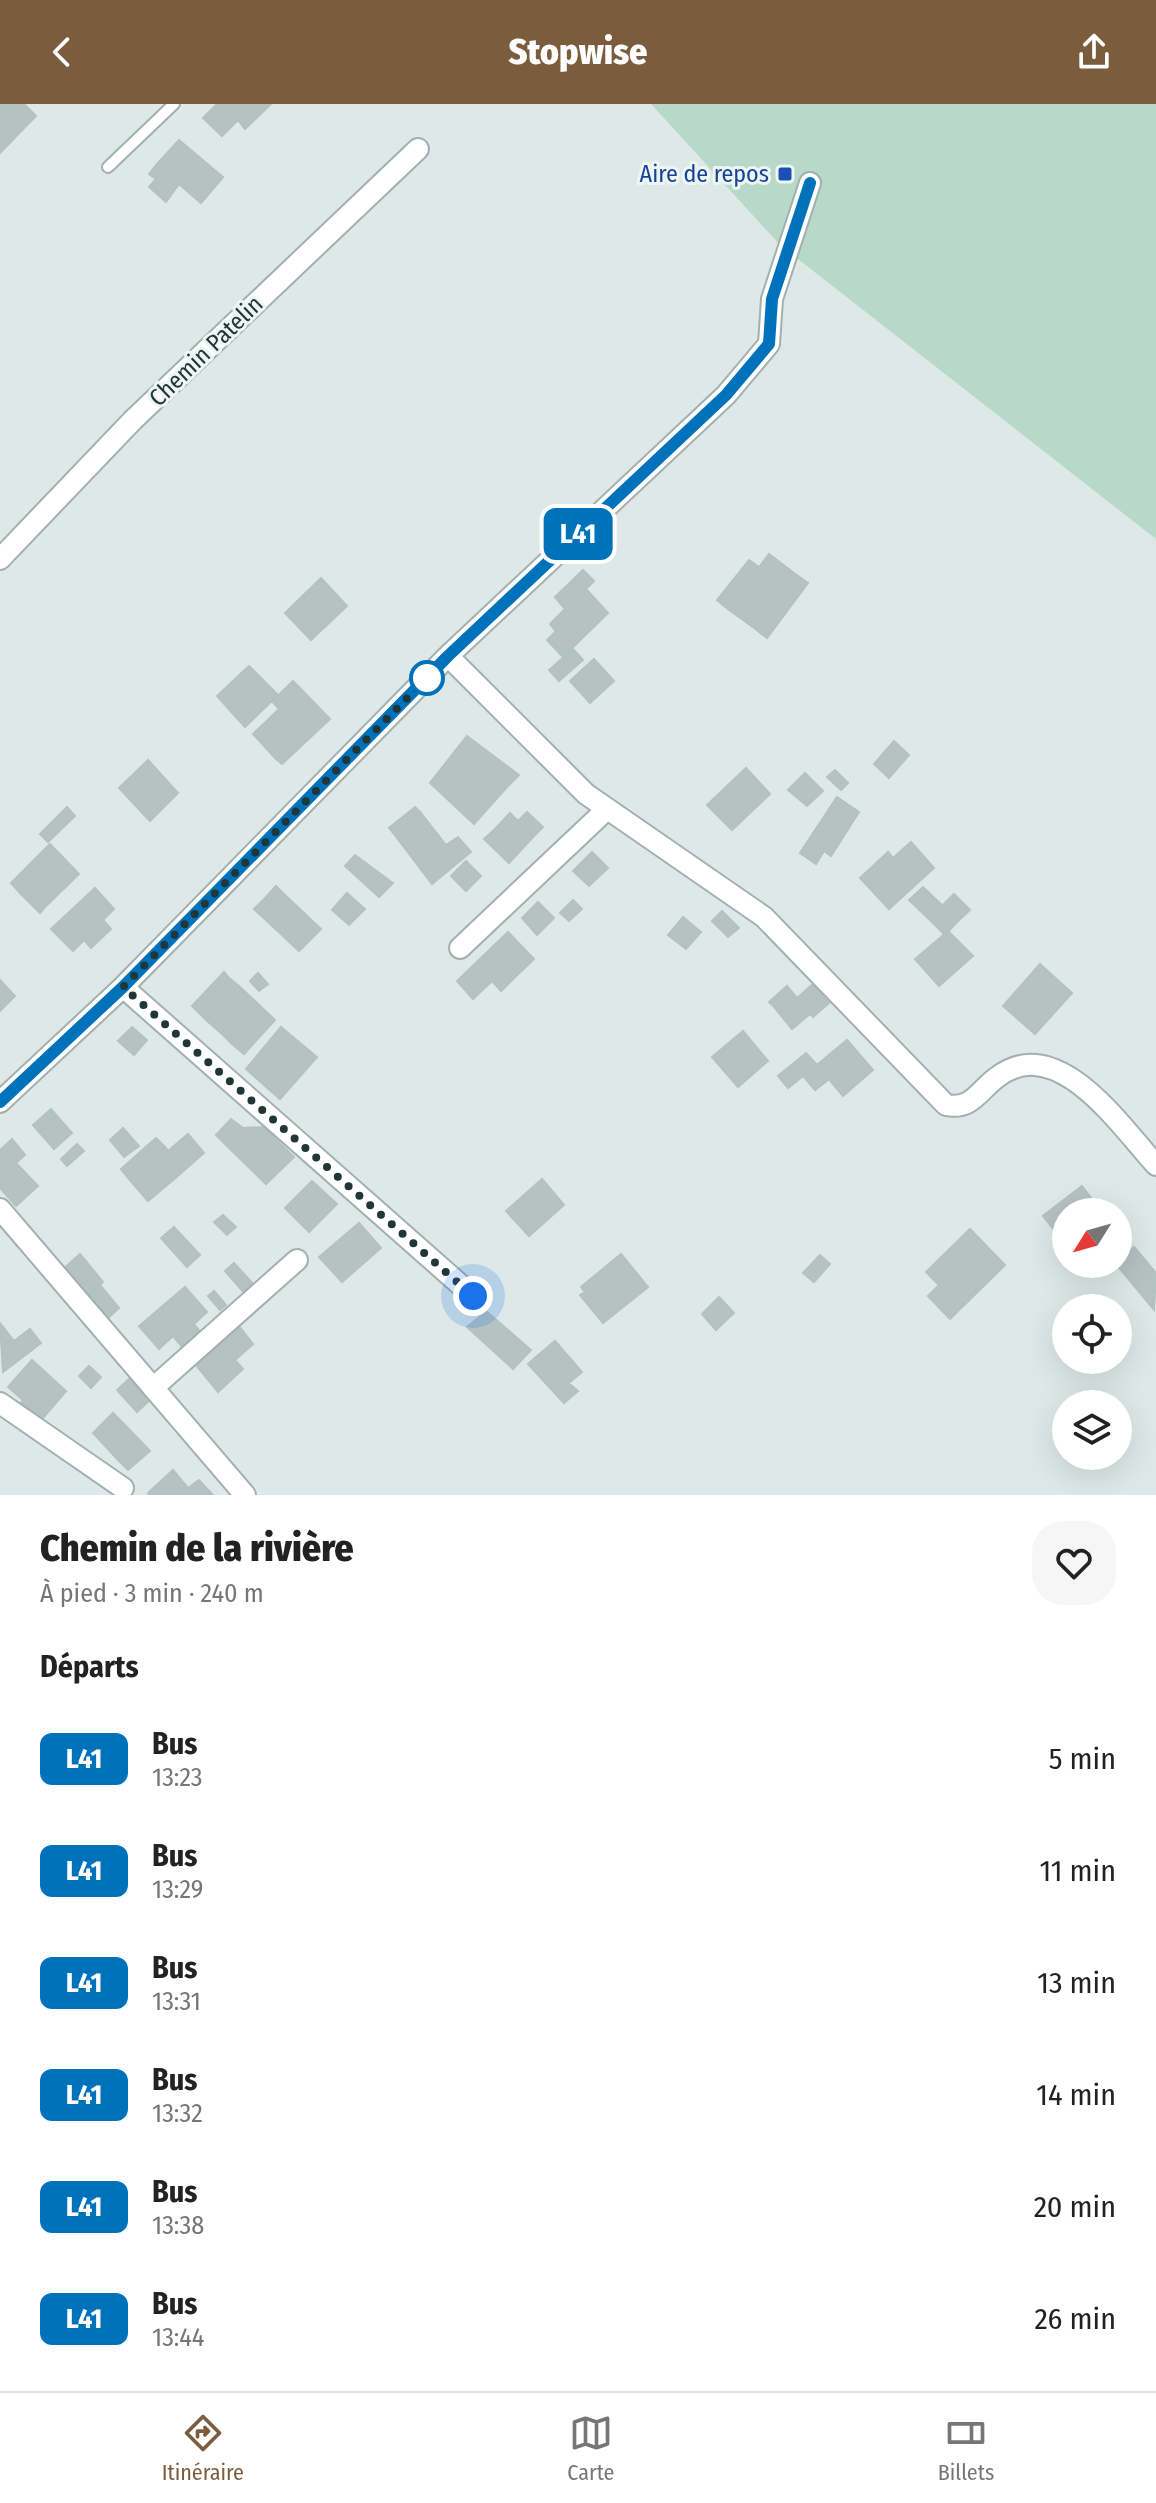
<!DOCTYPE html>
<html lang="fr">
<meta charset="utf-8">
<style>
body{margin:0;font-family:"Fira Sans Condensed",sans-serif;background:#f6f6f6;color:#222;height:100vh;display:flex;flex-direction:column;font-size:30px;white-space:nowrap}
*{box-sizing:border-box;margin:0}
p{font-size:26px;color:#767676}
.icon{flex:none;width:44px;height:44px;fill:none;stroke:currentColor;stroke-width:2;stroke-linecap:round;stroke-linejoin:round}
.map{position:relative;height:1391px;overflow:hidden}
.sheet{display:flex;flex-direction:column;background:#fff;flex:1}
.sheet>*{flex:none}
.badge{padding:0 16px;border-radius:12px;font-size:28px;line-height:52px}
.needle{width:52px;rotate:233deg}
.fabs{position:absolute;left:1052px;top:1094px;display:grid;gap:16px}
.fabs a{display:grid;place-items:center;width:80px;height:80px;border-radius:50%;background:#fff;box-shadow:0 8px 32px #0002;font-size:40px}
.you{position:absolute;width:40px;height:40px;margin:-20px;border:6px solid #fff;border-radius:50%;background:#1a73e8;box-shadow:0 0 0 12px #1a73e833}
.map>.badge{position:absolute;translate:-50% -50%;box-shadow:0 0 0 4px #fff}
h2{padding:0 40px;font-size:30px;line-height:72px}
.round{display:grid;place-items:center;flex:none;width:84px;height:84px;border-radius:32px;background:#f6f6f6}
.head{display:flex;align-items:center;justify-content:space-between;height:136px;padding:0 40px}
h1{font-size:38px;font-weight:800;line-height:60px}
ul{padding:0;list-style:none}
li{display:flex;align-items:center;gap:24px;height:112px;padding:0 40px}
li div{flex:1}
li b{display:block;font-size:30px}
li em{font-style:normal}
li .badge{min-width:88px;font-weight:700;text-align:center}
header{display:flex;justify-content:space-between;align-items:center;height:104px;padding:0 40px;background:#7b5d3d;color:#fff;font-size:36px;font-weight:800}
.tabs{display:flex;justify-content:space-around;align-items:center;height:112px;border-top:2px solid #e0e0e0;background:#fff;font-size:22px;color:#767676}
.tabs a{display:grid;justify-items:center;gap:4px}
.tabs .current{color:#7b5d3d}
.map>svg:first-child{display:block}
.green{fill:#b8d9ca}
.building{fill:#b4c3c1;stroke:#b2c2bf;stroke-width:2}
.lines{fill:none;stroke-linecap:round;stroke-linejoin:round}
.service-casing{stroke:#a2b0af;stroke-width:14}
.minor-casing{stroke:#a2b0af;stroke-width:24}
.service{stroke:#fff;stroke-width:10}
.minor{stroke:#fff;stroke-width:20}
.line-casing{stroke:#fff;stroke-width:18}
.line{stroke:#0072bc;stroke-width:12}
.walk{stroke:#213737;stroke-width:8;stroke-dasharray:0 14.4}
.transit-dot{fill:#1a4fb4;stroke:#eef6f4;stroke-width:3}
.stop-dot{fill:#fff;stroke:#0072bc;stroke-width:4}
.labels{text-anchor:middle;stroke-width:6;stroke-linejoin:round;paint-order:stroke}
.transit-label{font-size:24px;fill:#164399;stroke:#eef6f4;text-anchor:end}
.street-label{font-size:24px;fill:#213737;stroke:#eef6f4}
</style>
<header><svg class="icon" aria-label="back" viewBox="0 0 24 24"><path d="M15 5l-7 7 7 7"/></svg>Stopwise<svg class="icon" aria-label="share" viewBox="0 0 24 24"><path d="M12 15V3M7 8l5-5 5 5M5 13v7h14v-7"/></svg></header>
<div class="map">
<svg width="1156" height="1391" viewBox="0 0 1156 1391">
<rect width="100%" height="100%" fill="#dee9e7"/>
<path class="green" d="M651,0H1156V435L780,141Z"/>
<path class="building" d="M0,0H24L36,12L27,21L6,1L0,7Z
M217,0H271L245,25L238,16L222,32L203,14Z
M6,1L27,21L0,49V7Z
M179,36L223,73L201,99L179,80L166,98L149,83L156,75L149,70L157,60L163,66L175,54L168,48Z
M168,48L175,54L163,66L157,60Z
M769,450L794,469L753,523L728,505Z
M749,456L759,463L728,505L717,496Z
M583,466L594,477L586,485L608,509L563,553L547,536L556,527L550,520L565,505L555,493Z
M794,469L808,479L767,534L753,523Z
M321,474L347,502L311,536L285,509Z
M573,545L583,556L559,577L549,566Z
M594,555L614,577L590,599L570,577Z
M249,562L278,591L245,623L217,592Z
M293,577L330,615L282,660L276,655L319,615L288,582Z
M288,582L319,615L276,655L253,630L279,605L272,597Z
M467,632L519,671L507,683L459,642Z
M894,637L909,651L889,674L874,660Z
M459,642L507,683L474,720L430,679Z
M148,656L178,689L150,717L119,684Z
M746,664L770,690L732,726L707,701Z
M835,666L848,679L841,686L827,673Z
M805,669L823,687L807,702L788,686Z
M837,693L859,708L831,752L824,747L816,760L800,749Z
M67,703L75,712L48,738L40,730Z
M415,703L421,709L394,730L389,724Z
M527,708L543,723L534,732L518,717Z
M421,709L446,741L458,733L471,748L432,780L394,730Z
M510,709L518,717L502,734L494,726Z
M518,717L534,732L509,759L484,735L494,726L502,734Z
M911,738L934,764L889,805L860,774L888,748L893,754Z
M50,740L79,770L45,803L27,785L21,790L11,779Z
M592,748L608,764L589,782L573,767Z
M355,751L393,779L379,793L345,762Z
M466,757L481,772L466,787L451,772Z
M276,782L285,791L274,802L265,794Z
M923,783L946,805L933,819L909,796Z
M95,784L114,805L103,816L111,825L91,844L84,836L73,847L51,825Z
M27,785L45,803L40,809L21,790Z
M347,789L365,805L349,821L332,806Z
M954,790L958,794L946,805L942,802Z
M285,791L321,825L299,847L254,805L265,794L274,802Z
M958,794L970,806L958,817L946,805Z
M573,796L582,805L569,817L560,809Z
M538,798L554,814L537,831L522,814Z
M946,805L958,817L945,831L933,819Z
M722,807L739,824L728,833L712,817Z
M683,813L701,828L686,845L668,831Z
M948,827L973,852L939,882L915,855Z
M508,828L534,855L501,887L492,877L473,895L457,877Z
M1040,860L1072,889L1035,930L1003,902Z
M224,868L229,874L214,889L219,895L202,912L192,902Z
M258,869L268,880L259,887L250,877Z
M229,874L239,882L206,916L202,912L219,895L214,889Z
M0,876L15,892L0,907Z
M813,880L829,899L813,913L797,894Z
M239,882L275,916L244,950L232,940L237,934L227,924L222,930L206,916Z
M787,882L792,888L774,903L769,898Z
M792,888L810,910L792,925L774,903Z
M132,923L147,936L134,951L118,937Z
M281,923L317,953L280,995L246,965Z
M227,924L237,934L232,940L222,930Z
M743,927L768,957L738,983L712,953Z
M847,936L873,966L843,992L817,961Z
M806,949L817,961L788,984L778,972Z
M817,961L829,975L815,986L803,972Z
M51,1005L57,1012L38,1027L33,1021Z
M57,1012L72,1029L54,1045L38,1027Z
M231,1015L243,1024L227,1042L216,1031Z
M263,1023L294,1053L266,1080L227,1042L243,1024Z
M123,1024L139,1042L124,1053L110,1036Z
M188,1030L204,1049L172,1077L152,1054L165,1043L168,1047Z
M156,1034L165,1043L156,1050L148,1041Z
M12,1035L25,1051L16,1059L38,1082L16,1102L0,1084V1046Z
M77,1040L84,1047L67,1062L61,1055Z
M148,1041L156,1050L129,1075L121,1065Z
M152,1054L172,1077L148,1097L129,1075Z
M542,1075L564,1101L529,1132L506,1107Z
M312,1077L337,1100L309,1128L285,1104Z
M1082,1082L1102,1108H1066V1141L1043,1112Z
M223,1111L236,1123L227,1131L214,1118Z
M359,1119L381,1144L342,1178L319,1153Z
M174,1123L200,1151L187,1163L161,1134Z
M970,1125L1005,1161L950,1215L928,1192L939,1181L926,1168Z
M1134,1143L1156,1169L1154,1206L1116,1160Z
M80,1150L85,1156L67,1171L62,1166Z
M621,1150L648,1183L603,1219L580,1191L585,1188L581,1183Z
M820,1151L830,1160L814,1178L803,1169Z
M85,1156L103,1178L85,1193L67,1171Z
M234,1159L255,1182L246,1191L225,1167Z
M100,1181L119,1204L106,1216L85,1193Z
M185,1183L207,1208L194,1220L202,1230L184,1245L173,1232L159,1245L139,1222Z
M214,1187L226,1201L220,1206L208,1192Z
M719,1193L734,1209L716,1226L702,1210Z
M486,1207L531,1246L513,1265L467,1223Z
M236,1218L253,1240L235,1256L243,1265L218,1288L192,1256Z
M0,1219L14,1237L30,1225L41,1239L3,1268Z
M555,1237L582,1268L569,1279L537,1252Z
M537,1252L578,1287L564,1299L528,1260Z
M32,1256L66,1287L38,1320L17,1304L23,1296L8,1283Z
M89,1262L101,1273L91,1284L79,1272Z
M130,1274L150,1296L137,1308L117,1286Z
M113,1309L125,1321L109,1336L125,1353L120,1358L93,1329Z
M125,1321L150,1347L128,1366L120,1358L125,1353L109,1336Z
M173,1366L188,1384L199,1376L213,1391H150L148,1389Z"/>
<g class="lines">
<g class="service-casing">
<path id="service" d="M108,63L174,0"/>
</g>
<g class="minor-casing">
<path id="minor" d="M0,455L133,316L418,45
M448,552L586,690L764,813L946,1001C971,1006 978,988 996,974C1057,926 1120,1022 1156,1061
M460,844L606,706
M123,883L473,1192
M0,998L123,883L448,552L726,291L769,240L772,195L810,79
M0,1105L245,1391
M153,1284L297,1156
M0,1299L123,1384"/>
</g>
<use href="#service" class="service"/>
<use href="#minor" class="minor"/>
</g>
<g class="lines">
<g class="line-casing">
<path id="line" d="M0,998L123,883L448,552L726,291L769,240L772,195L810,79"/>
</g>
<use href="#line" class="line"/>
<path class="walk" d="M427,574L123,883L473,1192"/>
</g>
<rect class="transit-dot" x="777" y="62" width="16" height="16" rx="4"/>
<circle class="stop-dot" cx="427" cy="574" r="16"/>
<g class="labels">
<g class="transit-label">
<text x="769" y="78">Aire de repos</text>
</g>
<g class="street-label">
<text transform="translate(206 247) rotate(-44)" y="8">Chemin Patelin</text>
</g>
</g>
</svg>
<div class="fabs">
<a><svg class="needle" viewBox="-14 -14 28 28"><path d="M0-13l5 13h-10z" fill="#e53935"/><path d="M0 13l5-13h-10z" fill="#767676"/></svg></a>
<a><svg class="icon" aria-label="locate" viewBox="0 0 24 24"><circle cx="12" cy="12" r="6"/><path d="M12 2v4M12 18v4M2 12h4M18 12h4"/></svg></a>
<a><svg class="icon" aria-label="layers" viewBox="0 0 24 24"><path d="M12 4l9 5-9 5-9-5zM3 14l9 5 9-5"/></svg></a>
</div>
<div class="you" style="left:473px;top:1192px"></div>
<b class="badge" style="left:578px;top:430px;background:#0072bc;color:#fff">L41</b>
</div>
<section class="sheet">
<div class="head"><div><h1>Chemin de la rivière</h1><p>À pied · 3 min · 240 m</p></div><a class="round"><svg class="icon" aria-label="heart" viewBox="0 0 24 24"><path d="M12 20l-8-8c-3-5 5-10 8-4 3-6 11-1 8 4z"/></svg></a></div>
<h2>Départs</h2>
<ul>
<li><span class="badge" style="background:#0072bc;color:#fff">L41</span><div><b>Bus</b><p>13:23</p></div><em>5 min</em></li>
<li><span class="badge" style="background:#0072bc;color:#fff">L41</span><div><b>Bus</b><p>13:29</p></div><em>11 min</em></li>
<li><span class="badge" style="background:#0072bc;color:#fff">L41</span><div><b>Bus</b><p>13:31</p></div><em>13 min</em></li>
<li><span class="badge" style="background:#0072bc;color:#fff">L41</span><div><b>Bus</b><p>13:32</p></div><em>14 min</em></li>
<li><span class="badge" style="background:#0072bc;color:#fff">L41</span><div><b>Bus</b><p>13:38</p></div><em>20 min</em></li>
<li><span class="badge" style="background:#0072bc;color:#fff">L41</span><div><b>Bus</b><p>13:44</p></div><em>26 min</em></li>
</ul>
</section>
<nav class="tabs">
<a class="current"><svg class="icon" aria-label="directions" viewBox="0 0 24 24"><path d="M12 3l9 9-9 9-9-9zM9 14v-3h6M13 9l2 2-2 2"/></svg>Itinéraire</a>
<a><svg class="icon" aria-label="map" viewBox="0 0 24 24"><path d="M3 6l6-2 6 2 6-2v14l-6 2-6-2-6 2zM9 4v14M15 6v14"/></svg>Carte</a>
<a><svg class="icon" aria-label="tickets" viewBox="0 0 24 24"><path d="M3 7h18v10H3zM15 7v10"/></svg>Billets</a>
</nav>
